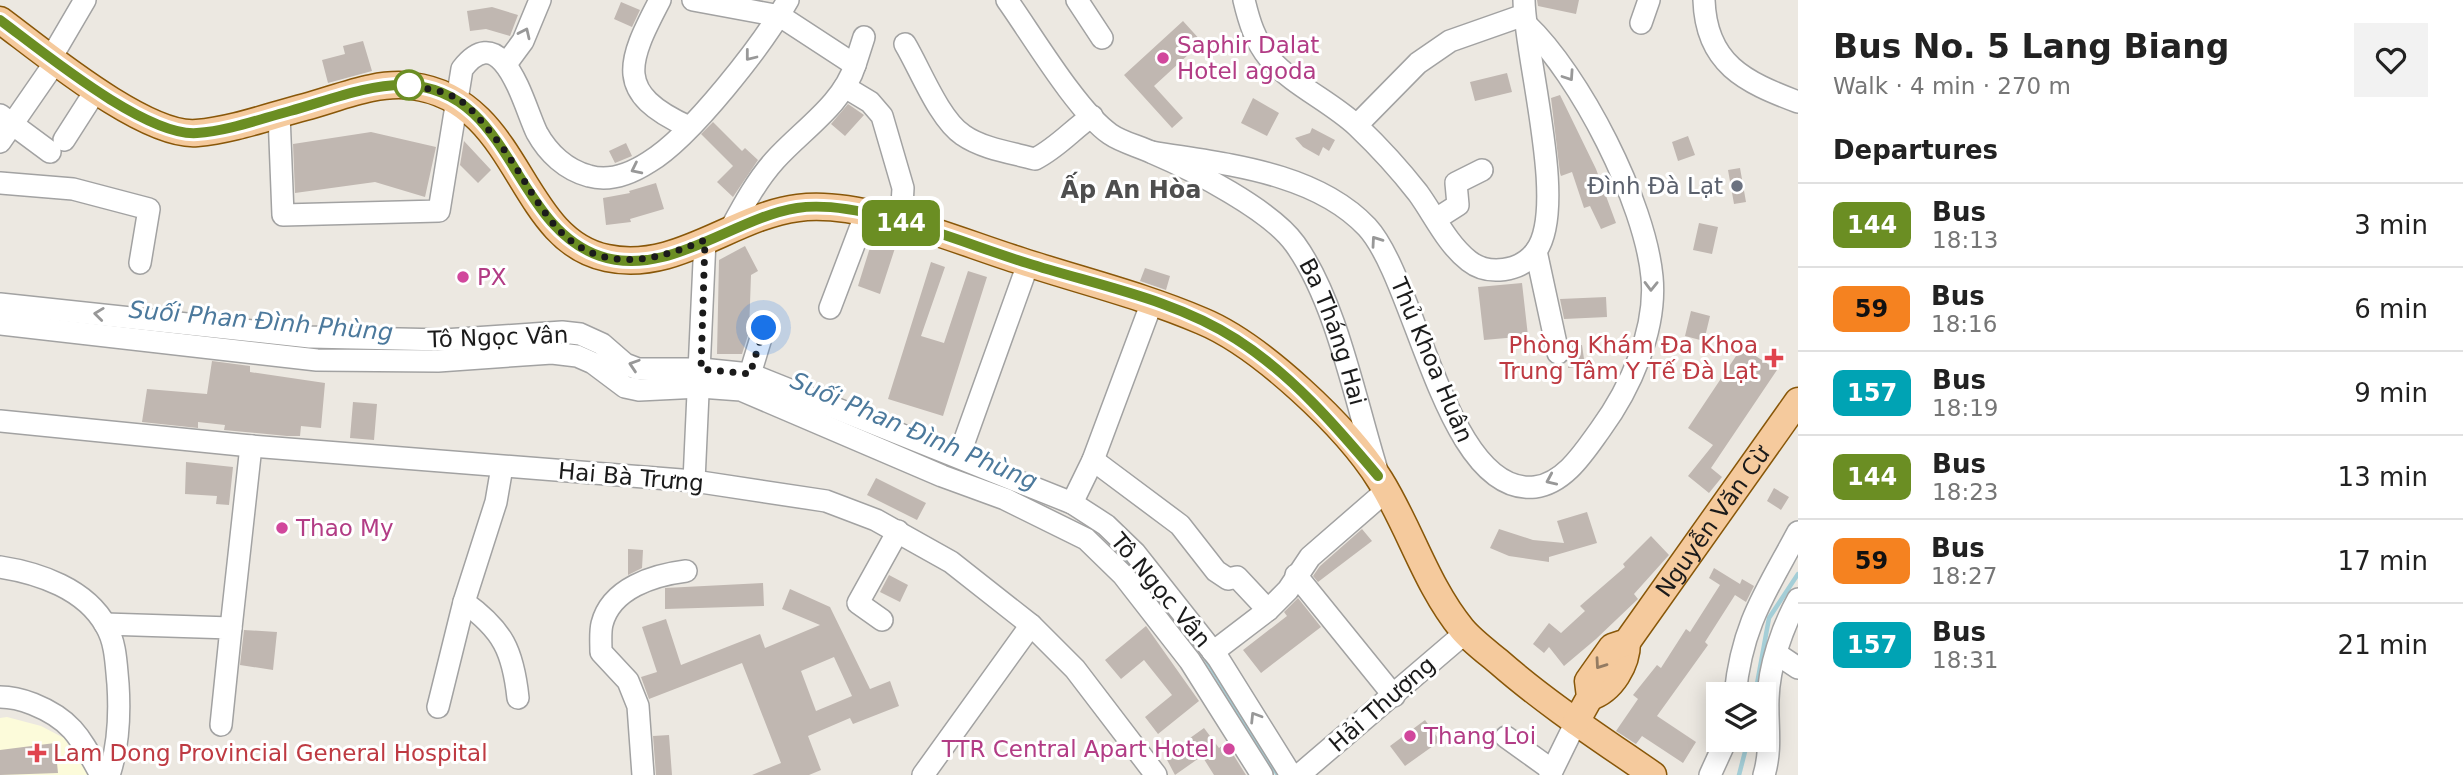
<!DOCTYPE html>
<meta charset="utf-8">
<style>
body{margin:0;font-family:"DejaVu Sans",sans-serif;background:#f2f2f2;color:#222;height:100vh;display:flex;flex-direction:column;font-size:26px;white-space:nowrap}
*{box-sizing:border-box;margin:0}
p{font-size:23px;color:#767676}
.icon{flex:none;width:38px;height:38px;fill:none;stroke:currentColor;stroke-width:2;stroke-linecap:round;stroke-linejoin:round}
.map{position:relative;flex:1;overflow:hidden}
.drawer{display:flex;flex-direction:column;background:#fff;width:665px}
.drawer>*{flex:none}
.badge{padding:0 14px;border-radius:10px;font-size:24px;line-height:46px}
.fabs{position:absolute;left:1706px;top:682px;display:grid;gap:14px}
.fabs a{display:grid;place-items:center;width:70px;height:70px;border-radius:0px;background:#fff;box-shadow:0 4px 18px #0003;font-size:35px}
.you{position:absolute;width:35px;height:35px;margin:-18px;border:5px solid #fff;border-radius:50%;background:#1a73e8;box-shadow:0 0 0 10px #1a73e833}
.map>.badge{position:absolute;translate:-50% -50%;box-shadow:0 0 0 4px #fff}
h2{padding:0 35px;font-size:26px;line-height:63px}
.round{display:grid;place-items:center;flex:none;width:74px;height:74px;border-radius:0px;background:#f2f2f2}
.headline{display:flex;align-items:center;justify-content:space-between;height:119px;padding:0 35px}
h1{font-size:33px;font-weight:600;line-height:52px}
ul{padding:0;list-style:none}
li{display:flex;align-items:center;gap:21px;height:84px;padding:0 35px;border-top:2px solid #e0e0e0}
li div{flex:1}
li b{display:block;font-size:26px}
li em{font-style:normal}
li .badge{min-width:77px;font-weight:700;text-align:center}
main{display:flex;flex:1;min-height:0}
.map>svg:first-child{display:block}
.education{fill:#fcfbda}
.lines{fill:none;stroke-linecap:round;stroke-linejoin:round}
.stream{stroke:#a4ced7;stroke-width:4.5}
.building{fill:#c0b7b1;fill-rule:evenodd}
.minor-casing{stroke:#a2a2a2;stroke-width:24}
.major-casing{stroke:#885709;stroke-width:29}
.minor{stroke:#fff;stroke-width:21}
.major{stroke:#f5ca9d;stroke-width:26}
.oneway{stroke:#989898}
.oneway2{stroke:#937b62}
.line-casing{stroke:#fff;stroke-width:16}
.line{stroke:#6b8e23;stroke-width:10}
.walk{stroke:#1b1b1b;stroke-width:7;stroke-dasharray:0 12.6}
.hotel-dot{fill:#d1479c;stroke:#fff;stroke-width:2.5}
.stop-dot{fill:#fff;stroke:#6b8e23;stroke-width:3.5}
.worship-dot{fill:#6b7280;stroke:#fff;stroke-width:2.5}
.health-dot{fill:#e0444e;stroke:#fff;stroke-width:2.5}
.labels{text-anchor:middle;stroke-width:6;stroke-linejoin:round;paint-order:stroke}
.hotel-label{font-size:23px;fill:#b23c85;stroke:#fff;text-anchor:start}
.worship-label{font-size:23px;fill:#5b616d;stroke:#fff;text-anchor:end}
.street-label{font-size:23px;fill:#1b1b1b;stroke:#fff}
.health-label{font-size:23px;fill:#be3a42;stroke:#fff;text-anchor:end}
.neighbourhood-label{font-size:24px;font-weight:bold;fill:#4e4e4e;stroke:#fff}
.water-label{font-size:24px;font-style:italic;fill:#4c799c;stroke:#fff}
</style>
<main>
<div class="map">
<svg width="1798" height="775" viewBox="0 0 1798 775">
<rect width="100%" height="100%" fill="#ece8e1"/>
<path class="education" d="M7,717L41,726L64,738L88,775H0V718Z"/>
<g class="lines">
<path class="stream" d="M283,346L347,348
M380,349L410,350
M1120,553L1146,584
M1204,656L1278,775
M1755,695L1769,618L1798,574
M1739,775L1748,740"/>
</g>
<path class="building" d="M1537,0H1579L1576,14L1538,6Z
M621,2L640,10L632,27L614,19Z
M492,7L518,15L510,36L486,29L470,31L467,11Z
M1183,21L1202,42L1154,86L1183,118L1172,128L1124,75Z
M363,41L372,71L328,83L322,60L345,54L343,46Z
M1507,73L1512,92L1475,101L1470,82Z
M1560,95L1596,169L1616,223L1601,229L1590,206L1584,208L1572,172L1561,176L1560,173L1551,98Z
M1253,98L1279,113L1267,136L1241,123Z
M848,104L864,115L845,136L831,124Z
M713,122L742,151L745,148L758,160L733,197L717,182L733,166L701,134Z
M1312,128L1335,140L1329,151L1323,147L1319,156L1303,147L1295,138L1310,133Z
M371,132L436,147L425,197L375,182L295,193L293,144Z
M1688,136L1695,155L1678,161L1672,142Z
M464,141L491,170L478,183L460,165Z
M626,143L632,156L615,163L609,151Z
M1740,168L1746,202L1734,204L1728,170Z
M656,183L664,209L630,219L631,222L606,225L603,198L630,193L629,191Z
M1699,223L1718,227L1712,254L1693,250Z
M873,238L896,245L880,294L858,286Z
M745,246L758,271L751,275L749,332L742,354H717L719,260Z
M931,262L945,267L921,336L944,343L968,271L987,277L943,416L888,399Z
M1145,268L1170,276L1166,290L1140,281Z
M1522,283L1528,336L1484,340L1478,287Z
M1606,297L1607,317L1564,319L1560,299Z
M1691,311L1710,316L1704,341L1685,336Z
M1582,345L1585,366L1568,368L1570,346Z
M1742,347L1777,370L1711,468L1722,477L1709,493L1688,476L1713,445L1688,428Z
M212,361L250,366V372L325,383L321,428L301,426L300,436H287L224,430L225,425L198,422V428L142,422L147,389L207,394Z
M353,402L377,404L374,440L350,438Z
M186,462L233,467L229,505L216,504L217,496L185,494Z
M876,478L926,503L917,520L867,495Z
M1774,488L1789,497L1781,510L1767,501Z
M1587,512L1597,543L1549,557V562L1509,556L1490,548L1499,529L1533,540L1564,543L1557,521Z
M1362,529L1372,541L1318,582L1313,576L1320,566Z
M1651,536L1669,555L1634,594L1638,599L1596,639L1564,666L1549,647L1544,653L1533,644L1549,623L1561,633L1585,611L1580,606L1625,567L1623,564Z
M628,549L643,550L642,568L628,575Z
M1714,568L1740,584L1742,579L1754,586L1746,602L1735,595L1705,642L1708,645L1657,716L1696,742L1683,763L1642,736L1636,744L1616,731L1638,699L1633,695L1657,665L1661,668L1686,629L1690,632L1720,585L1709,578Z
M889,575L908,585L900,602L880,592Z
M763,583L764,606L665,609V588Z
M790,589L830,607L870,689L890,681L899,706L853,724L850,718L808,736L821,770L809,775H752L781,763L742,663L649,699L641,677L657,672L642,627L666,619L681,665L760,634L765,648L820,625L782,609ZM834,657L852,696L816,711L801,671Z
M1298,598L1321,627L1261,673L1243,650L1287,616L1284,612Z
M1146,626L1199,701L1158,734L1145,717L1172,695L1144,660L1121,679L1105,660Z
M244,630L277,632L273,670L240,665Z
M1425,720L1440,741L1405,766L1390,746Z
M1204,728L1219,748L1226,743L1246,775H1214L1202,756L1175,775L1165,756Z
M669,735L672,775H656L653,736Z
M55,743L58,773L0,775V750Z"/>
<g class="lines">
<g class="minor-casing">
<g id="minor">
<path d="M660,0C627,63 614,93 689,127"/>
<path d="M693,0L780,16L855,65C843,104 802,130 775,160C757,180 744,204 731,228"/>
<path id="s1" d="M1007,0C1032,35 1077,111 1110,134C1123,143 1139,146 1153,153C1193,170 1271,210 1295,244C1336,301 1355,399 1376,467"/>
<path d="M1077,0L1102,38"/>
<path d="M1244,0C1249,21 1255,41 1269,58C1294,86 1330,101 1357,126C1378,146 1400,170 1418,193C1434,215 1447,244 1469,261C1488,276 1521,272 1536,251C1568,207 1525,58 1524,0"/>
<path d="M1704,0C1706,64 1745,82 1798,102"/>
<path d="M1641,23L1649,0"/>
<path d="M905,44C920,69 939,119 963,135C983,149 1013,153 1035,159C1057,148 1072,130 1092,116"/>
<path d="M51,58L85,0"/>
<path d="M506,64L523,41L540,0"/>
<path d="M855,65L864,37"/>
<path d="M845,87L870,102L882,116L903,188L901,223"/>
<path d="M279,114L283,215L439,211L462,69C503,16 524,107 537,133C548,153 566,170 589,176C610,182 632,173 649,162C691,137 764,43 788,0"/>
<path d="M0,115L50,152"/>
<path d="M1357,125L1418,63L1450,41L1524,15"/>
<path d="M64,140L96,90"/>
<path d="M0,142L56,61"/>
<path d="M1152,152C1222,164 1314,171 1367,227C1417,281 1446,497 1535,487C1565,483 1584,452 1600,430C1630,389 1657,330 1652,277C1645,202 1580,75 1526,24"/>
<path d="M0,183L73,189L149,209L140,263"/>
<path d="M1436,219L1458,205L1456,183L1482,170"/>
<path d="M1536,251L1558,353"/>
<path d="M0,304L310,337L444,340L562,332L580,334L602,344L625,364L638,369H701L750,374L1072,503L1106,525L1135,553L1218,658L1291,775"/>
<path d="M830,308L866,213"/>
<path d="M0,324L317,360L438,361L552,353L577,356L593,363L625,387L639,390L700,387L741,390L942,476L1005,499L1086,539L1123,575L1190,661L1262,775"/>
<path d="M750,374L764,328"/>
<path d="M0,421L251,446L694,481L826,501L876,520L951,562L1031,625L1075,669L1156,775"/>
<path d="M959,456L1028,264"/>
<path d="M1093,460L1180,525L1216,571L1228,579L1237,577L1268,610"/>
<path d="M694,481L705,240"/>
<path d="M1072,503L1093,460L1152,302"/>
<path d="M0,567C39,573 86,589 106,626C116,643 116,664 118,684C120,715 119,745 109,775"/>
<path d="M1296,575L1394,696"/>
<path d="M464,602C503,630 513,651 518,698"/>
<path d="M882,620L858,603L898,531"/>
<path d="M105,624L231,628L221,725"/>
<path d="M231,628L251,446"/>
<path d="M1213,652L1268,610L1288,590L1310,557L1386,491"/>
<path d="M1777,654L1798,668"/>
<path d="M1735,695C1742,624 1766,592 1798,532"/>
<path d="M0,697C11,697 23,700 33,704C73,720 81,739 101,775"/>
<path d="M438,707L464,602L496,502L502,467"/>
<path d="M1506,737L1552,770"/>
<path d="M643,775L638,706L628,681L601,652C601,643 600,632 602,624C611,588 654,575 686,571"/>
<path d="M923,775L1031,625"/>
<path d="M1299,775L1465,633"/>
<path d="M1550,775L1576,722"/>
<path d="M1710,775L1726,740"/>
<path d="M1764,775C1772,748 1767,726 1768,699C1769,666 1782,628 1798,599"/>
</g>
</g>
<g class="major-casing">
<g id="major">
<path d="M0,20C42,51 146,138 197,133C233,130 270,116 305,107C339,98 376,81 412,86C521,100 517,240 607,258C676,273 733,216 798,208C862,199 959,242 1021,261C1082,281 1144,296 1202,321C1260,345 1347,427 1380,480C1410,528 1426,585 1462,629C1472,641 1487,652 1499,662C1547,704 1601,739 1653,775"/>
<path d="M1590,697C1612,690 1627,664 1627,642"/>
<path id="s2" d="M1576,722L1590,697L1588,681L1612,647L1627,642L1798,401"/>
</g>
</g>
<use href="#minor" class="minor"/>
<use href="#major" class="major"/>
</g>
<defs><path id="oneway-chevron" d="M-2-3.5L2.5 0L-2 3.5" fill="none" stroke-width="1.6" stroke-linecap="round" stroke-linejoin="round" transform="scale(1.75)"/></defs>
<g class="oneway">
<use href="#oneway-chevron" transform="translate(525 33) rotate(-65)"/>
<use href="#oneway-chevron" transform="translate(750 56) rotate(128)"/>
<use href="#oneway-chevron" transform="translate(1569 76) rotate(56)"/>
<use href="#oneway-chevron" transform="translate(636 169) rotate(154)"/>
<use href="#oneway-chevron" transform="translate(1376 241) rotate(-125)"/>
<use href="#oneway-chevron" transform="translate(1651 286) rotate(91)"/>
<use href="#oneway-chevron" transform="translate(99 314) rotate(-173)"/>
<use href="#oneway-chevron" transform="translate(634 365) rotate(-162)"/>
<use href="#oneway-chevron" transform="translate(1551 480) rotate(156)"/>
<use href="#oneway-chevron" transform="translate(1255 717) rotate(-122)"/>
</g>
<use class="oneway2" href="#oneway-chevron" transform="translate(1600 664) rotate(125)"/>
<g class="lines">
<g class="line-casing">
<path id="line" d="M0,20C42,51 146,137 197,133C228,131 260,119 290,111C327,101 367,84 406,85C512,89 512,226 600,256C667,279 733,218 797,208C861,198 964,244 1027,263C1096,285 1174,299 1236,339C1291,374 1336,426 1378,476"/>
</g>
<use href="#line" class="line"/>
<path class="walk" d="M409,85H406C423,88 443,90 458,99C471,107 482,122 492,134C513,159 527,188 546,214C588,274 645,266 705,240L701,369L750,374L764,328"/>
</g>
<g class="hotel-dot">
<circle cx="1163" cy="58" r="7"/>
<circle cx="463" cy="277" r="7"/>
<circle cx="282" cy="528" r="7"/>
<circle cx="1410" cy="736" r="7"/>
<circle cx="1229" cy="749" r="7"/>
</g>
<circle class="stop-dot" cx="409" cy="85" r="14"/>
<circle class="worship-dot" cx="1737" cy="186" r="7"/>
<g class="health-dot">
<path d="M1770.5 347.5h7v7h7v7h-7v7h-7v-7h-7v-7h7z"/>
<path d="M33.5 742.5h7v7h7v7h-7v7h-7v-7h-7v-7h7z"/>
</g>
<g class="labels">
<g class="hotel-label">
<text x="1177" y="53">Saphir Dalat<tspan x="1177" dy="26">Hotel agoda</tspan></text>
<text x="477" y="285">PX</text>
<text x="296" y="536">Thao My</text>
<text x="1424" y="744">Thang Loi</text>
<text x="1215" y="757" text-anchor="end">TTR Central Apart Hotel</text>
</g>
<g class="worship-label">
<text x="1723" y="194">Đình Đà Lạt</text>
</g>
<g class="street-label">
<text dy="8" stroke="none"><textPath href="#s1" startOffset="483">Ba Tháng Hai</textPath></text>
<text transform="translate(498 337) rotate(-2)" y="8">Tô Ngọc Vân</text>
<text transform="translate(1432 360) rotate(67)" y="8">Thủ Khoa Huân</text>
<text transform="translate(631 477) rotate(5)" y="8">Hai Bà Trưng</text>
<text dy="8" stroke="none"><textPath href="#s2" startOffset="250">Nguyễn Văn Cừ</textPath></text>
<text transform="translate(1161 590) rotate(50)" y="8">Tô Ngọc Vân</text>
<text transform="translate(1382 704) rotate(-41)" y="8">Hải Thượng</text>
</g>
<g class="health-label">
<text x="1758" y="353">Phòng Khám Đa Khoa<tspan x="1758" dy="26">Trung Tâm Y Tế Đà Lạt</tspan></text>
<text x="53" y="761" text-anchor="start">Lam Dong Provincial General Hospital</text>
</g>
<g class="neighbourhood-label">
<text x="1131" y="198">Ấp An Hòa</text>
</g>
<g class="water-label">
<text transform="translate(261 321) rotate(5)" y="8">Suối Phan Đình Phùng</text>
<text transform="translate(914 431) rotate(23)" y="8">Suối Phan Đình Phùng</text>
</g>
</g>
</svg>
<div class="fabs">
<a><svg class="icon" aria-label="layers" viewBox="0 0 24 24"><path d="M12 4l9 5-9 5-9-5zM3 14l9 5 9-5"/></svg></a>
</div>
<div class="you" style="left:764px;top:328px"></div>
<b class="badge" style="left:901px;top:223px;background:#6b8e23;color:#fff">144</b>
</div>
<section class="drawer">
<div class="headline"><div><h1>Bus No. 5 Lang Biang</h1><p>Walk · 4 min · 270 m</p></div><a class="round"><svg class="icon" aria-label="heart" viewBox="0 0 24 24"><path d="M12 20l-8-8c-3-5 5-10 8-4 3-6 11-1 8 4z"/></svg></a></div>
<h2>Departures</h2>
<ul>
<li><span class="badge" style="background:#6b8e23;color:#fff">144</span><div><b>Bus</b><p>18:13</p></div><em>3 min</em></li>
<li><span class="badge" style="background:#f58220;color:#111">59</span><div><b>Bus</b><p>18:16</p></div><em>6 min</em></li>
<li><span class="badge" style="background:#00a3b4;color:#fff">157</span><div><b>Bus</b><p>18:19</p></div><em>9 min</em></li>
<li><span class="badge" style="background:#6b8e23;color:#fff">144</span><div><b>Bus</b><p>18:23</p></div><em>13 min</em></li>
<li><span class="badge" style="background:#f58220;color:#111">59</span><div><b>Bus</b><p>18:27</p></div><em>17 min</em></li>
<li><span class="badge" style="background:#00a3b4;color:#fff">157</span><div><b>Bus</b><p>18:31</p></div><em>21 min</em></li>
</ul>
</section>
</main>
